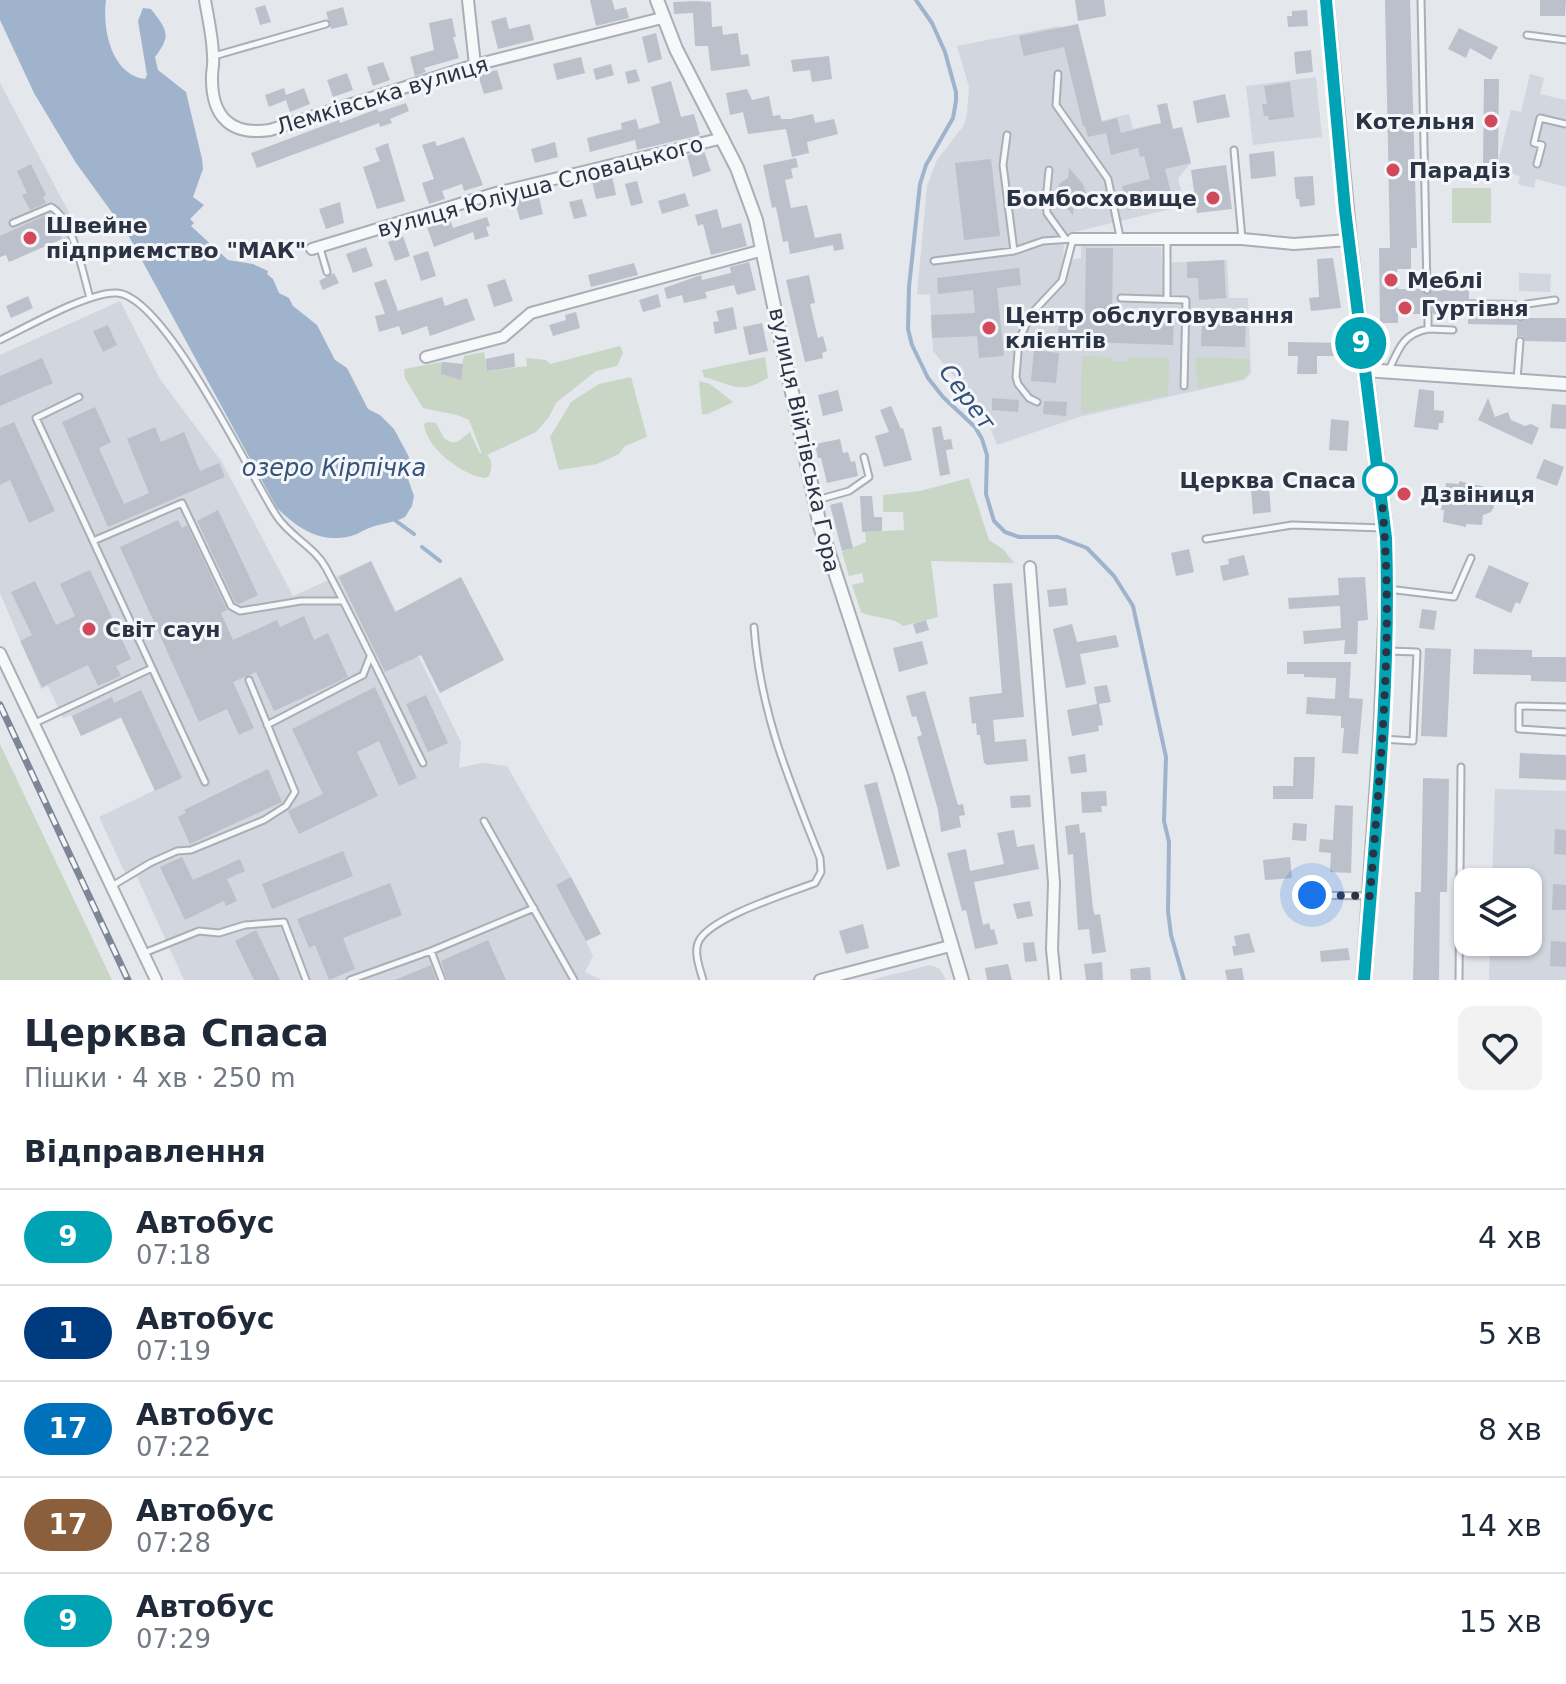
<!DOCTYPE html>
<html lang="uk">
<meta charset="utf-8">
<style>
body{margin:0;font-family:"DejaVu Sans",sans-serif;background:#f2f2f3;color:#1f2937;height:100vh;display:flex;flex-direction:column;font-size:30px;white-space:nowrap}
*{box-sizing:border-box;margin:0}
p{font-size:26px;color:#747a83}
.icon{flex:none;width:44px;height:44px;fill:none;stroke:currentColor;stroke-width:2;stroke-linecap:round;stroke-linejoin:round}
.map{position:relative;height:980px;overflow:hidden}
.panel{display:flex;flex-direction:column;background:#fff;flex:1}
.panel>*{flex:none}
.badge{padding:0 16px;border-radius:26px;font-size:28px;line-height:52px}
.fabs{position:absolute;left:1454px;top:868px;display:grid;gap:16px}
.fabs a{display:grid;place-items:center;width:88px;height:88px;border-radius:16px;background:#fff;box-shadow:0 2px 6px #0004;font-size:40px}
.you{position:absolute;width:40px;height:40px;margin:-20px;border:6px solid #fff;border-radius:50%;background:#1a73e8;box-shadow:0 0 0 12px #1a73e833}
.map>.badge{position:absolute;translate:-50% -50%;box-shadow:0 0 0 4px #fff}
h2{padding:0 24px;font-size:30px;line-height:72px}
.round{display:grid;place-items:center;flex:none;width:84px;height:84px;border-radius:16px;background:#f2f2f3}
.overview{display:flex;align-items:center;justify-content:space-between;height:136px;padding:0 24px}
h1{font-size:38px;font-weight:600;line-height:60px}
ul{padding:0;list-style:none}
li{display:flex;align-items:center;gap:24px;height:96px;padding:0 24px;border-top:2px solid #e0e1e3}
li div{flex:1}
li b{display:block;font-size:30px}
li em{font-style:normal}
li .badge{min-width:88px;font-weight:700;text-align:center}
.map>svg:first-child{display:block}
.built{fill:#d2d6de}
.green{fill:#c9d6c5}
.water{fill:#9fb4cc}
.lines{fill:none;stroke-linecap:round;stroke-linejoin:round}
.stream{stroke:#9fb4cc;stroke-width:4}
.building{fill:#bbc0ca}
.service-casing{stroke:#a9aeb7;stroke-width:9}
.minor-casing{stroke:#a9aeb7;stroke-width:14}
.tertiary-casing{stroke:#a9aeb7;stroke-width:16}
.secondary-casing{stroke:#a9aeb7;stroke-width:18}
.service{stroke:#f7f8fa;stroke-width:5}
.minor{stroke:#f7f8fa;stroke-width:10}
.tertiary{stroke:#f7f8fa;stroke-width:12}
.secondary{stroke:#fff;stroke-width:14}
.rail-casing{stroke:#7d8696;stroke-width:7}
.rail{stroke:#f4f6f9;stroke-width:4;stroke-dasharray:12;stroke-linecap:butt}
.line-casing{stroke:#fff;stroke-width:18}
.line{stroke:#00a3b4;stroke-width:12}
.walk{stroke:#2b3445;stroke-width:8;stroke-dasharray:0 14.4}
.poi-dot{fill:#d1495b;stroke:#f4f6f9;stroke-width:3}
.stop-dot{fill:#fff;stroke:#00a3b4;stroke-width:4}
.labels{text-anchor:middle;stroke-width:6;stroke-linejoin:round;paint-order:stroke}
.street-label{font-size:22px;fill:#2b3445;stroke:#f4f6f9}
.poi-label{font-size:22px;font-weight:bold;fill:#2b3445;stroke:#f4f6f9;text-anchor:start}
.stop-label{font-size:22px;font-weight:bold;fill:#2b3445;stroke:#f4f6f9;text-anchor:end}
.water-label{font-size:24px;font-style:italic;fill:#34527a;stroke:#f4f6f9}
</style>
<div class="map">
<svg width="1566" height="980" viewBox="0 0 1566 980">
<rect width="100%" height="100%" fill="#e4e7ec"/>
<path class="built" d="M1059,26L1101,121L1129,114L1133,129L1154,124L1160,149L1186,143L1191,163L1178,178L1183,197L1173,200L1175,208L1057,236V241L1064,242L1063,261L1081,258V246L1161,247L1162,263L1227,260L1229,298H1248L1251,373L1244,380L1079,417L997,445L984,412L933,351L930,295L917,294L927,186L937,160L964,125L967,114L969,87L957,46Z
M1530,74L1544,78L1540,94L1566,100V187L1536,179L1534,188L1518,184L1520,176L1496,170L1511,110L1521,112Z
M1316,77L1322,137L1253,145L1246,86Z
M0,83L81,235L67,241L61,239L9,262L6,255L0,257Z
M1519,273L1551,274L1550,292L1519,291Z
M120,301L160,379L222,462L293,596L371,561L461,742L459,768L482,763L507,766L571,877L601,934L586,941L593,956L585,972L602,980H184L134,870L125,873L99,817L155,790L121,718L81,736L71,715L63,718L48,686L41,689L0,593V355Z
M1495,789L1566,791V980H1489L1490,942H1528V882H1492Z
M930,965L940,969L946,980H871Z"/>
<path class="green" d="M1452,188H1491V223H1452Z
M620,346L623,353L617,366L596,371L556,403L549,417L536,432L487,455C493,460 492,469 489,476L485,478C462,475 426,448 424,424L427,422L436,423L444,438C457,448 461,438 470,432L479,452L482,454L469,420L457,415L423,408L405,378L404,369L442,362L462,364L464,356L484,352L488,371L527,366L526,358L546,360L550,364Z
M1082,356L1111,357L1112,361H1128L1129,357L1169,358L1168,395L1081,414Z
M765,357L768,378C739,395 734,385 704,377L702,370Z
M1195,357L1249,359V372L1243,379L1198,389Z
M631,377L647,437L625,446L619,454L597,464L559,470L550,437L571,402L599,384Z
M699,381L710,384L733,402L708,414H702Z
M969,478L989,540L1004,550L1014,563L931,561L938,617L903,626C891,616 875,619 861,612L852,585L864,582L862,573L849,576L842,552L866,542L865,532L904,530L903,512H883V495L920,491Z
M0,744L112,980H0Z"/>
<path class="water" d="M0,0H106C102,28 111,75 145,79L147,75L138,21L143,8L151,9C167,30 172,35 155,57L158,70L186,92L202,159L203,169L193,197L204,205L190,219L194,223L191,226L228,260L253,264L268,271L267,274L273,279L279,293L289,298L293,306L317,325L335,360L347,368L368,409L380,415L394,429L409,457L407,476L414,496L412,506L405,517C396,522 385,523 375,526C366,528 359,534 351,536C321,544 297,528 277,508L127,233L76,163L34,93L0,20Z"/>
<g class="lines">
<path class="stream" d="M916,0L932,23L945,52L956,92V101L953,118L926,165L920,184L909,287L908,329L912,345L928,378L943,397L975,427L982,439L987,455L986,494L994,521L1005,532L1019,537H1058L1087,548L1114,576L1133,606L1166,757L1164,821L1169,842L1168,911L1171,935L1184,980
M396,521L414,534
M422,547L440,561"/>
</g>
<path class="building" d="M590,0H612L615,10L626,7L629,18L596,26Z
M1075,0H1104L1106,16L1078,21Z
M1385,0H1410L1417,248H1411V269H1397L1398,289H1421L1426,295L1432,290H1469V299L1517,300L1515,318L1518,322L1526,318H1566V342L1525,341L1522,336L1517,337V325L1468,324V315L1434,314L1429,309L1422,314H1398V323H1380L1379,248H1390Z
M1540,0H1566L1565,16H1540Z
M696,1L711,2L712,27L722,26L723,35L738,33L741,55L748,54L750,66L711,71L708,46H695L693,13L674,14L673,2Z
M265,5L271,22L260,25L255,8Z
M343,7L348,25L331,29L326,12Z
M1307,10L1308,26L1288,27L1287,16H1292V11Z
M506,17L509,29L530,24L534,40L498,49L491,21Z
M452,18L456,37H453L459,58L424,68L426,72L415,76L410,57L434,50L429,23Z
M1078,24L1102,122L1117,118L1121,133L1161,123L1157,105L1167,103L1173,129L1182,127L1191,163L1165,169L1173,200L1128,210L1122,186L1150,179L1144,156L1140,157L1138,148L1111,155L1106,133L1088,137L1085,126H1083L1064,47L1024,56L1019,36Z
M1459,28L1498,47L1491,60L1470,48L1466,58L1448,49Z
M656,33L662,59L648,63L642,37Z
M1311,50L1313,72L1296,74L1294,52Z
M829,56L832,79L812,82L810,70L793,72L791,60Z
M581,57L585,73L557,80L553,64Z
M383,62L390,80L373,86L367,67Z
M611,64L614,75L596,80L593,69Z
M636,69L640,81L628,84L625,72Z
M497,70L503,89L484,94L478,75Z
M347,73L353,90L333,97L327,80Z
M1484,79H1499L1498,163H1483Z
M671,81L681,117L694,114L700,135L637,150L635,140L590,152L587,138L622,129L621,123L636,119L639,129L660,123L651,87Z
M1290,82L1294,117L1269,120L1268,116H1264L1262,104H1267L1264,86Z
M284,88L286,95L304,88L310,104L290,112L286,100L269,107L265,95Z
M747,89L752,100L769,96L773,116L780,115L781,119H790L813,114L815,123L834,119L838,134L807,142L809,153L792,157L786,129L748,134L743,112L730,115L726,93Z
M1225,94L1230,117L1197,123L1193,101Z
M406,103L409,111L390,119L392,123L380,127L379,123L257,168L251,153L339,120L340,123L377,109L379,112Z
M464,137L483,185L464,191L462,184L442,191L445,199L429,204L422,183L434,179L422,145L435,141L437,146Z
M555,142L558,157L535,163L531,149Z
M388,143L405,201L377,209L363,167L380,161L375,148Z
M704,151L711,171L693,177L687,155Z
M1274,151L1276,176L1251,179L1249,154Z
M796,158L798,167L791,169L793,178L785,180L791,208L807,205L815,238L841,233L844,249L834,251L833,245L790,254L788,241L783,242L776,207L772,208L763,165Z
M991,159L1000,236L964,240L955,163Z
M31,164L46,195L43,197L46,203L30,210L22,195L27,193L17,171Z
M1226,165L1232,209L1197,213L1191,170Z
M1069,168L1083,184L1086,193L1082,201L1074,206L1073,215L1059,200L1057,191L1060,183L1068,178Z
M612,176L616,195L596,199L592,181Z
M1313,176L1315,205L1300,207L1299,199H1296L1294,177Z
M637,181L643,203L631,206L625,184Z
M538,193L543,214L520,220L514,199Z
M685,193L689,206L662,214L658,201Z
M582,199L587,216L574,219L569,202Z
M340,202L344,223L326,229L319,209Z
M717,209L722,228L741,223L747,246L711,255L703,224L698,226L695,215Z
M50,213L62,239L9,262L6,255L0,257V236Z
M487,217L490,226L486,227L489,236L475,240L473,232L434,247L427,227L450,219L453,228Z
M403,236L410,256L395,261L388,242Z
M366,247L373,266L353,273L346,254Z
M1086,248H1113L1112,317L1174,318L1173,345L1085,342V337H1058L1059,314H1085Z
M428,251L436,276L421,281L413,256Z
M1333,258L1341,308L1311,311L1309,298L1319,297L1317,259Z
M1224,260L1226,298L1199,300L1198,278H1187V262Z
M749,262L756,290L737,295L734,285L705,292L707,298L684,303L682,295L667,299L664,288L701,275L702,280L731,273L730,267Z
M634,263L638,275L591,287L588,275Z
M1019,268L1021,285L997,288L1004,356L979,358L977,336L932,338L931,315L975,313L973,290L938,294L937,278Z
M334,273L339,283L323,290L319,281Z
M809,275L815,303L810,304L818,338L823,336L827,351L822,353L823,358L805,362L786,280Z
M386,279L398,311L442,297L445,306L467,298L475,320L430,336L427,326L402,335L399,326L379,332L375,316L385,314L374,283Z
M505,279L513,301L494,307L487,285Z
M658,294L661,307L643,312L639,300Z
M28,296L33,308L11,318L6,306Z
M733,307L737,329L715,334L713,322L719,321L716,311Z
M576,312L580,328L553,336L549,325L566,320L565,315Z
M1202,319L1246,320L1245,347L1201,346Z
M762,323L768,351L749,355L743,327Z
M108,325L117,345L103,352L93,331Z
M1288,342L1345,343V356H1317V374H1297L1298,356H1288Z
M1034,350L1059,353L1056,383L1031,381Z
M514,353L515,367L487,371L486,359Z
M42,358L53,383L0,406V376Z
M442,362L463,364L461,380L441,374Z
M1419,389L1434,391V410L1444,411L1443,423H1439L1438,430L1414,427Z
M838,390L843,411L823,416L818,395Z
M992,398L1019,400L1018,412L992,410Z
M1488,398L1495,417L1508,412L1511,420L1525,426L1531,424L1539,428L1532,445L1478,420Z
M1044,401L1067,402L1066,416L1043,414Z
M1552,404L1566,405V429L1550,428Z
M891,406L901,429L903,428L912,460L884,467L875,436L889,432L880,410Z
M95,407L111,442L99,448L124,504L149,493L127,439L155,427L161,442L184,432L200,471L219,463L225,477L108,527L62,422Z
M1331,419L1349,421L1347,451L1329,450Z
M14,422L55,511L29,523L10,480L0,485V428Z
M941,426L944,440L951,439L953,449L946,450L950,474L940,476L932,428Z
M840,439L843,453L848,452L851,462L855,461L858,476L827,483L821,458H818L815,444Z
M1544,459L1564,467L1557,486L1536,478Z
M1274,476L1275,487L1269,488L1271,512L1253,514L1250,478Z
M1459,481L1485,487L1484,497L1492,501L1494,507L1491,512L1483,515L1482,525L1466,524V527L1443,522L1444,510H1441L1446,483L1459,484Z
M860,496H872L874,517H882V531L862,532Z
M842,502L853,548L842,551L830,505Z
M218,510L258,595L239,604L235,602L197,521Z
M178,520L182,528L187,525L227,610L221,613L233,640L277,620L280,627L304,616L314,640L328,633L348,677L274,711L256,672L233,682L254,728L239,735L227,709L199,722L120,547Z
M1189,549L1194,572L1176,576L1171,553Z
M1244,555L1249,575L1223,581L1220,566L1229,564L1228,559Z
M371,561L395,612L461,577L504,660L440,693L421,655L385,672L339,577Z
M1489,565L1529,583L1520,604L1516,602L1511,613L1475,597Z
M90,570L131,659L116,666L121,676L98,686L88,665L42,687L20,641L32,635L11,592L35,581L56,625L75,616L60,584Z
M1365,577L1368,620L1358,621L1357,654H1344L1345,640L1304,644L1303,631L1341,628L1340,606L1289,609L1288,598L1339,595L1338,578Z
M1012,583L1024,717L993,720L995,742L1026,739L1028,761L987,765L984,763L980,735H977L976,723L972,724L969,697L1002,693L993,584Z
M1066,588L1068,605L1049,607L1047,590Z
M1422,609L1437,611L1434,630L1419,628Z
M926,620L929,630L916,634L913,624Z
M1072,624L1077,642L1116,635L1119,647L1080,654L1086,684L1066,688L1053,629Z
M922,641L928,664L899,672L893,648Z
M1425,648L1451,649L1447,737L1421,736Z
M1474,649L1532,650V657H1566V682L1531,681V675L1473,674Z
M1287,662H1351L1349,698L1363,699L1358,754L1342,753L1344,728H1341V716L1306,714L1307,697L1335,699L1336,678L1304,677V674H1287Z
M1107,685L1111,702L1099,704L1103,725L1098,726L1099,731L1072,736L1067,710L1097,704L1094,687Z
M375,687L417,778L399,786L379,741L357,752L378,796L299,834L288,811L323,794L292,729Z
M141,690L182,778L155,791L121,717L81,736L72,716L112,697L114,703Z
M925,691L958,805L963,804L965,815L959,816L961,827L941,832L938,810L917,737L922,735L916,716L912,717L906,696Z
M426,695L448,743L428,752L406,704Z
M1520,753L1566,755V780L1519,778Z
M1085,754L1087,772L1071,774L1068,757Z
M1294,757H1315L1313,799H1273V786H1293Z
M268,769L282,802L190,844L178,817L186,813L184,810Z
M1423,778L1449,779L1447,892H1440L1439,980H1413L1415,892H1421Z
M877,782L900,866L887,870L864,785Z
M1106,791L1107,806H1101L1102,812L1082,813L1081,792Z
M1030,795L1031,807L1011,808L1010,796Z
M1335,805L1353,806L1351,873L1330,872L1331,853L1319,852L1320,839L1333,840Z
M1293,823L1307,824L1306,841L1292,840Z
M1079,824L1080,833L1085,832L1093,909L1095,915L1100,914L1106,952L1092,954L1089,929L1078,930L1073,854L1068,855L1065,826Z
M1555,829L1566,830V855L1554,854Z
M1014,830L1017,847L1034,844L1039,869L974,882L983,925L989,923L991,930L994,929L998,944L975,949L966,910L962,911L947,853L966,849L970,871L1004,864L997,833Z
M343,851L353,876L272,909L262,884Z
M182,857L193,880L240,859L245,871L227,879L237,901L226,906L224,901L185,920L160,867Z
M1290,857L1292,878L1265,880L1263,860Z
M571,877L601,934L586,941L556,885Z
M390,883L402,915L343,938L355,969L329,980L315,945L309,948L297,919Z
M1553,884L1566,885V910H1552Z
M1030,901L1033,916L1017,919L1013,904Z
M863,924L869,948L846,954L839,931Z
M256,930L280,980H254L235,941Z
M1249,933L1255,952L1234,956L1232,946H1236L1234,936Z
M488,940L506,980H447L441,961Z
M1551,941L1566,942V967L1550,966Z
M1034,942L1037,961L1025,962L1023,943Z
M1348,948L1350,960L1321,962L1320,951Z
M1102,962L1103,980H1086L1084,964Z
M1008,964L1012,980H987L985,968Z
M431,965L436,980H395Z
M1150,967L1151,980H1131L1130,969Z
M1242,968L1244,980H1227L1225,970Z"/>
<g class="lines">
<g class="service-casing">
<path id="service" d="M1421,0L1427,290
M1527,35L1566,40
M214,56L326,24
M1058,74L1056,105L1108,179L1120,237
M1007,135L1003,165L1014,251
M1234,150L1242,239
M1537,164L1542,145L1534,143L1540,118L1566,124
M1049,170L1046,200L1047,213L1065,238
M13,223L51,207C73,219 83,274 90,298
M1167,239V299
M320,248L327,272
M934,261L1014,251L1043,241L1073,239L1062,281L1031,314L1019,340L1016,377L1018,384L1029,398L1037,402
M1121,298L1186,300L1184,386
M1520,317L1527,304L1555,300
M1428,329L1453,330
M0,340C27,327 90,291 117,293C165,296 249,473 276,515C289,536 315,547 326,568C360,632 391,698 423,763
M1389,370C1399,348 1403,334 1428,329V314
M1517,380L1520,341
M79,397L36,418L152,668
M817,500L849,491L869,477L864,457
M1206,539L1292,525L1384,528
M93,541L182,503L231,606L240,611L301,601H341
M1388,589L1454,597L1471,558
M1566,707L1519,706V729L1566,732
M35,723L152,668L205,782
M267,725L363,675L370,657
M1382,739L1413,741L1417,652L1388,651
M484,821L574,980
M112,886L150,863L177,851L191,850L264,820L286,806L295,792L249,680
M1312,895L1369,896
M431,951L442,980
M144,953L199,931L219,933L245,925L284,922L306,980
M350,980L431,951L534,908
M703,980C700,969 694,954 698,943C707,918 789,893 815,883L821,872L820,858C789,780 760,712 754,627
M1459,980L1461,767"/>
</g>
<g class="minor-casing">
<path id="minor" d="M205,0C208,18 213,39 213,57C214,64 212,70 212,76C211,117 231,136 270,130L475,65L662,18
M468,0L475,65
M1073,239H1242L1294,244L1349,240
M312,249L496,193L723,138
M426,357L503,337L531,313L763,250
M1030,567L1054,883L1052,949L1055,980
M0,653L156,980
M820,980L950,946"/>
</g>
<g class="tertiary-casing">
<path id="tertiary" d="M657,0L676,49L737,168L756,220L820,526L901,775L962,980
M1365,370L1566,384"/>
</g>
<g class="secondary-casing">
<path id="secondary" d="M1326,0L1349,240L1386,538L1387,602L1381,739L1364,980"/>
</g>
<use href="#service" class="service"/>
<use href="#minor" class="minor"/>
<use href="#tertiary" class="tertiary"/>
<use href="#secondary" class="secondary"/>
<g class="rail-casing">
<path id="rail" d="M0,705L128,980"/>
</g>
<use href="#rail" class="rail"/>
</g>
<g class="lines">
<g class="line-casing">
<path id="line" d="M1326,0L1345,210L1386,538C1391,685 1375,833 1364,980"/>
</g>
<use href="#line" class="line"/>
<path class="walk" d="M1312,895L1370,896C1381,754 1397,609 1378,467L1380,480"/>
</g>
<g class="poi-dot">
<circle cx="1491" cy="121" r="8"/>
<circle cx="1393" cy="170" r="8"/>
<circle cx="1213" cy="198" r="8"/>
<circle cx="30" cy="238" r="8"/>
<circle cx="1391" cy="280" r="8"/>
<circle cx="1405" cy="308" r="8"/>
<circle cx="989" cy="328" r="8"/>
<circle cx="1404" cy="494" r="8"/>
<circle cx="89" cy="629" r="8"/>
</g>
<circle class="stop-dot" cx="1380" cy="480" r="16"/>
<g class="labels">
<g class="street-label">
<text transform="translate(382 95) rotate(-17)" y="8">Лемківська вулиця</text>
<text transform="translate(540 186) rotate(-15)" y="8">вулиця Юліуша Словацького</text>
<text transform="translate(805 440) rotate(78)" y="8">вулиця Війтівська Гора</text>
</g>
<g class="poi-label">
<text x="1475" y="129" text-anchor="end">Котельня</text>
<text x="1409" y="178">Парадіз</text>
<text x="1197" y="206" text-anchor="end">Бомбосховище</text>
<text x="46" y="233">Швейне<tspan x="46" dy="25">підприємство "МАК"</tspan></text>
<text x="1407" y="288">Меблі</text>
<text x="1421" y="316">Гуртівня</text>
<text x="1005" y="323">Центр обслуговування<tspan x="1005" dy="25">клієнтів</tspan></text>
<text x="1420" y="502">Дзвіниця</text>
<text x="105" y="637">Світ саун</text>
</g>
<g class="stop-label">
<text x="1356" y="488">Церква Спаса</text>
</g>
<g class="water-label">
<text transform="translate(967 397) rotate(53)" y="8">Серет</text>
<text x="334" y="476">озеро Кірпічка</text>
</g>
</g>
</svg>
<div class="fabs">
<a><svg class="icon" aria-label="layers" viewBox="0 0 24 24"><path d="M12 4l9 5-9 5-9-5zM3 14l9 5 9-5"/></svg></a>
</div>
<div class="you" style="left:1312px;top:895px"></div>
<b class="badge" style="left:1361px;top:343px;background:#00a3b4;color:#fff">9</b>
</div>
<section class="panel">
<div class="overview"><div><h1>Церква Спаса</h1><p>Пішки · 4 хв · 250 m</p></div><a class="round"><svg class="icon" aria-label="heart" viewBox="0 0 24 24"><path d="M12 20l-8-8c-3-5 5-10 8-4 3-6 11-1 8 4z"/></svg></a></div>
<h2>Відправлення</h2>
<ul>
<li><span class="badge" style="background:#00a3b4;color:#fff">9</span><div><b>Автобус</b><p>07:18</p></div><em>4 хв</em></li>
<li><span class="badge" style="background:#003b80;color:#fff">1</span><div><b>Автобус</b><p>07:19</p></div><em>5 хв</em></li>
<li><span class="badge" style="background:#0072bc;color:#fff">17</span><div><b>Автобус</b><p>07:22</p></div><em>8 хв</em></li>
<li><span class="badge" style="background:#8b5e3c;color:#fff">17</span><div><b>Автобус</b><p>07:28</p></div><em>14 хв</em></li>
<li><span class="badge" style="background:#00a3b4;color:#fff">9</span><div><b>Автобус</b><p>07:29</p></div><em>15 хв</em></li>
</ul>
</section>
